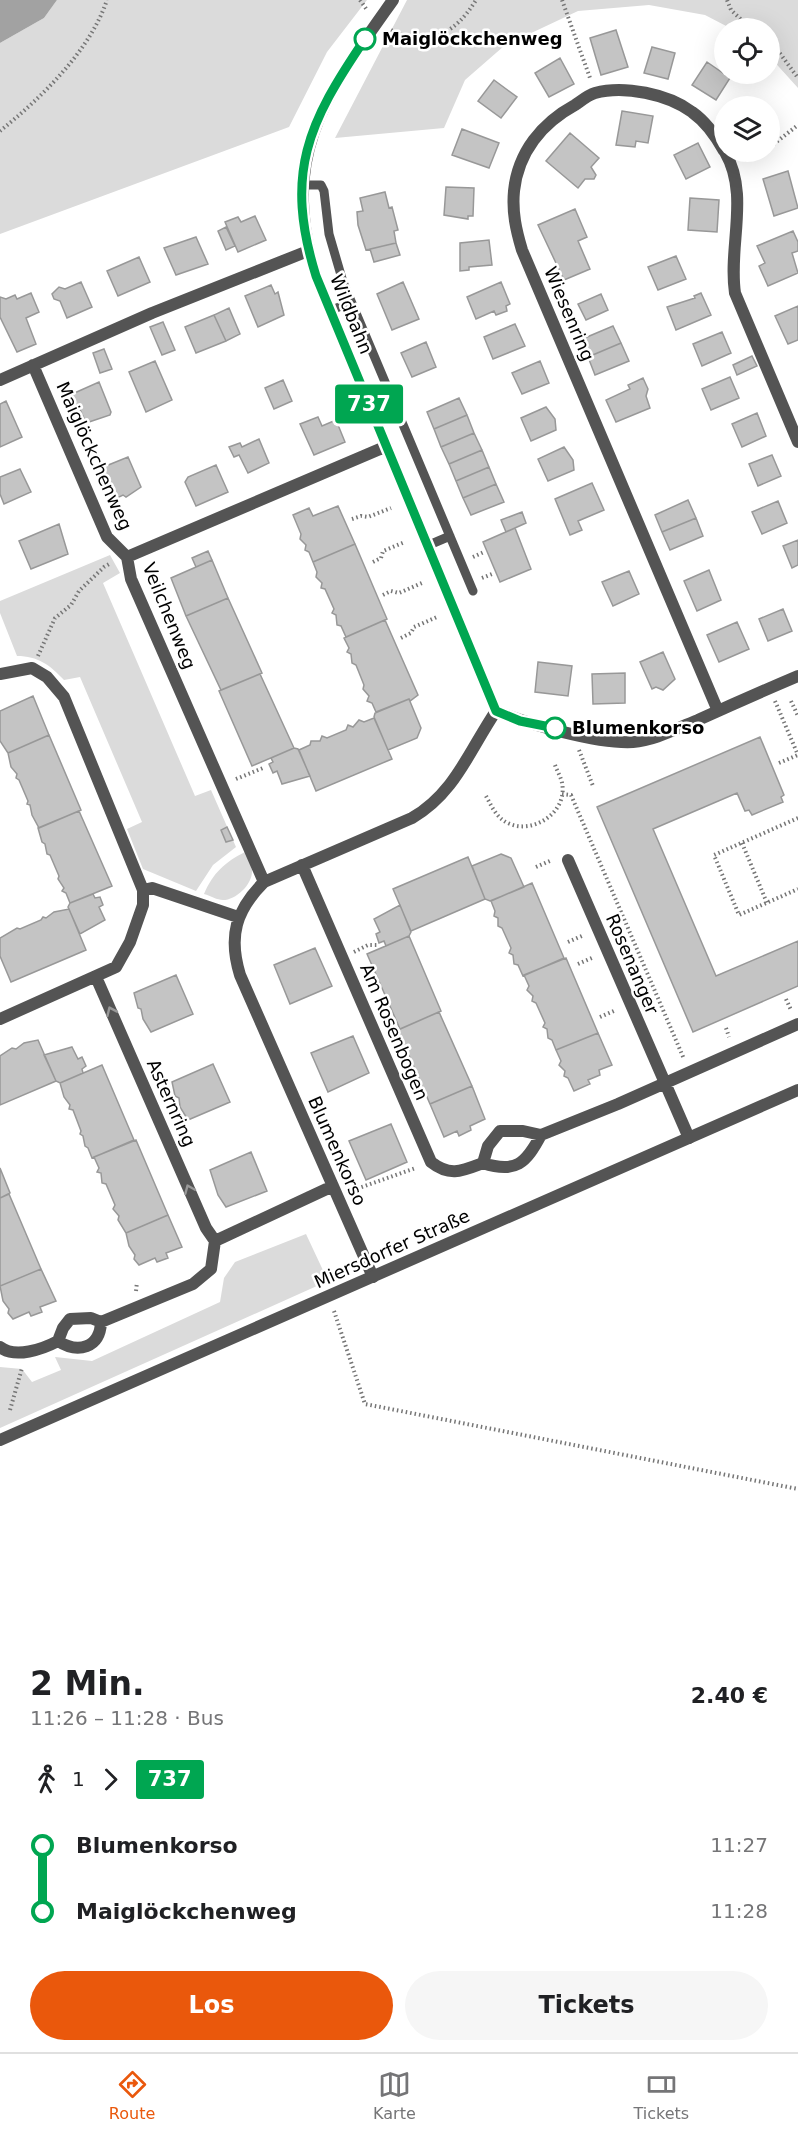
<!DOCTYPE html>
<html lang="de">
<meta charset="utf-8">
<style>
body{margin:0;font-family:"DejaVu Sans",sans-serif;background:#f6f6f6;color:#202124;height:100vh;display:flex;flex-direction:column;font-size:22px;white-space:nowrap}
*{box-sizing:border-box;margin:0}
p{font-size:20px;color:#757577}
.icon{flex:none;width:33px;height:33px;fill:none;stroke:currentColor;stroke-width:2;stroke-linecap:round;stroke-linejoin:round}
.map{position:relative;height:1644px;overflow:hidden}
.details{display:flex;flex-direction:column;background:#fff;flex:1}
.details>*{flex:none}
.badge{padding:0 12px;border-radius:4px;font-size:21px;line-height:39px}
.controls{position:absolute;left:714px;top:18px;display:grid;gap:12px}
.controls a{display:grid;place-items:center;width:66px;height:66px;border-radius:50%;background:#fff;box-shadow:0 6px 24px #0002;font-size:30px}
.map>.badge{position:absolute;translate:-50% -50%;box-shadow:0 0 0 3px #fff}
.legs{display:flex;align-items:center;gap:9px;height:66px;padding:0 30px;font-size:20px}
.legs p{margin-inline-start:auto}
.headline{display:flex;align-items:center;justify-content:space-between;height:102px;padding:0 30px}
h1{font-size:33px;font-weight:800;line-height:45px}
.button{display:flex;gap:12px;margin-top:auto;padding:12px 30px}
.button a{flex:1;height:69px;border-radius:36px;background:#ea580c;color:#fff;font-size:24px;font-weight:800;line-height:69px;text-align:center}
.button a+a{background:#f6f6f6;color:#202124}
ul{padding:0 30px;list-style:none}
li{display:flex;align-items:center;gap:21px;height:66px;font-size:22px}
li i{display:grid;place-items:center;width:9px;height:100%;margin:0 8px;background:currentColor}
li i::after{content:'';width:15px;height:15px;margin:-8px;border:4px solid;border-radius:50%;background:#fff}
li p{margin-inline-start:auto}
li:first-child i{background:linear-gradient(#0000 50%,currentColor 0)}
li:last-child i{background:linear-gradient(currentColor 50%,#0000 0)}
.menu{display:flex;justify-content:space-around;align-items:center;height:84px;border-top:2px solid #e0e0e0;background:#fff;font-size:16px;color:#757577}
.menu a{display:grid;justify-items:center;gap:3px}
.menu .current{color:#ea580c}
.map>svg:first-child{display:block}
.green{fill:#dbdbdb}
.water{fill:#a2a2a2}
.building{fill:#c4c4c4;stroke:#989898;stroke-width:1.5}
.lines{fill:none;stroke-linecap:round;stroke-linejoin:round}
.path{stroke:#767676;stroke-width:4;stroke-dasharray:1.5 3;stroke-linecap:butt}
.service{stroke:#545454;stroke-width:9}
.minor{stroke:#545454;stroke-width:12}
.tertiary{stroke:#545454;stroke-width:12}
.oneway{stroke:#989898}
.line-1-casing{stroke:#fff;stroke-width:14}
.line-1{stroke:#00a651;stroke-width:9}
.stop-1-dot{fill:#fff;stroke:#00a651;stroke-width:3}
.labels{text-anchor:middle;stroke-width:5;stroke-linejoin:round;paint-order:stroke}
.stop-label{font-size:18px;font-weight:bold;fill:#000;stroke:#fff;text-anchor:start}
.street-label{font-size:18px;fill:#000;stroke:#fff}
</style>
<div class="map">
<svg width="798" height="1644" viewBox="0 0 798 1644">
<rect width="100%" height="100%" fill="#fff"/>
<path class="green" d="M57,0H367L327,52L289,127L0,234V43L44,18Z
M407,0H798V88L770,57V28H730L705,15L649,5L578,11L504,46L465,80L444,128L335,138Z
M110,555L120,573L103,583L195,796L211,790L236,847L213,865L196,891L143,869L127,829L142,822L80,677L64,680C50,665 38,656 17,656L0,613V601Z
M245,852C247,857 251,864 252,870C253,884 236,900 223,900C217,900 211,896 204,894C213,873 225,862 245,852Z
M306,1234L328,1281L0,1428V1367L22,1369L32,1382L61,1370L55,1357L92,1361L220,1302L224,1278L235,1262Z"/>
<path class="water" d="M0,0H57L44,18L0,43Z"/>
<path class="building" d="M616,30L628,67L601,75L590,38Z
M652,47L675,53L668,79L644,73Z
M560,58L574,84L549,97L535,73Z
M707,62L730,78L716,100L692,85Z
M494,80L517,97L501,118L478,101Z
M622,111L653,116L648,143L636,141L635,147L616,145Z
M462,129L499,143L489,168L452,155Z
M570,133L599,158L591,167L596,175L594,179H585L578,188L546,161Z
M698,143L710,167L686,179L674,155Z
M788,171L798,208L774,216L763,179Z
M446,187L474,188L473,216H468V219L444,215Z
M385,192L389,208L392,207L398,230L394,231L396,243L366,250L358,225L357,212L363,211L360,198Z
M690,198L719,200L717,232L688,230Z
M575,209L587,237L578,241L590,269L564,280L538,225Z
M255,216L266,240L238,252L225,222L238,217L241,222Z
M226,227L235,246L226,250L218,231Z
M793,231L798,242V251L792,253L798,273L768,286L759,266L765,263L757,246Z
M196,237L208,264L176,275L164,248Z
M489,240L492,265L469,267V270L460,271V243Z
M396,243L400,255L374,262L370,249Z
M676,256L686,279L658,290L648,267Z
M139,257L150,282L118,296L107,271Z
M81,282L92,307L67,318L60,301L54,299L52,294L59,287L65,289Z
M403,282L419,319L392,330L377,294Z
M501,282L510,304L506,306L507,311L496,315L494,311L476,319L467,297Z
M271,285L275,294L278,292L284,315L258,327L245,296Z
M31,293L39,312L26,318L36,344L17,352L0,317V297L6,299L15,295L17,299Z
M701,293L711,315L676,330L667,307L695,298L694,296Z
M601,294L608,310L586,320L578,304Z
M798,306V340L788,344L775,316Z
M229,308L240,334L226,341L214,315Z
M214,315L226,341L196,353L185,327Z
M163,322L175,350L162,355L150,327Z
M515,324L525,346L493,359L484,337Z
M613,326L621,343L588,357L580,340Z
M722,332L731,353L702,366L693,344Z
M426,342L436,367L412,377L401,353Z
M621,343L629,361L595,375L588,357Z
M104,349L112,369L100,373L93,353Z
M752,356L757,366L737,375L733,365Z
M155,361L172,400L146,412L129,372Z
M540,361L549,383L522,394L512,373Z
M730,377L739,398L711,410L702,389Z
M643,378L648,389L646,396L650,408L616,422L606,400L630,389L628,385Z
M283,380L292,401L274,409L265,388Z
M99,382L111,412L110,415L86,423L78,405L74,406L70,395Z
M459,398L467,415L434,429L427,412Z
M6,401L22,437L0,447V404Z
M546,407L555,419L556,430L531,441L521,418Z
M757,413L766,436L742,447L732,424Z
M467,415L474,433L441,447L434,429Z
M318,417L322,426L336,420L345,442L314,455L300,424Z
M474,433L482,450L449,464L441,447Z
M259,439L269,463L248,473L239,455L234,457L229,447L240,443L242,447Z
M564,447L573,460L574,470L548,481L538,459Z
M482,450L489,467L456,481L449,464Z
M772,455L781,476L758,486L749,464Z
M128,457L141,487L126,497L123,495L115,499L101,468Z
M216,465L228,492L196,506L185,482L188,477Z
M489,467L496,484L463,498L456,481Z
M20,469L31,492L4,504L0,494V477Z
M592,483L604,510L578,521L582,530L570,535L555,499Z
M496,484L504,502L471,515L463,498Z
M688,500L696,518L662,532L655,515Z
M778,501L787,523L762,534L752,512Z
M338,506L355,544L313,562L309,552L305,550L306,545L300,539L301,534L293,515L309,508L313,516Z
M522,512L526,523L506,532L501,520Z
M696,518L703,536L670,550L662,532Z
M59,524L68,554L31,569L19,541Z
M515,528L531,569L500,582L483,542Z
M798,540V565L792,568L783,546Z
M355,544L387,619L346,637L341,626L337,625L336,615L332,613L334,609L325,589L321,588L322,583L316,577L317,572L313,562Z
M208,551L212,560L196,567L192,558Z
M212,560L228,598L186,616L171,578Z
M709,570L721,600L697,611L684,581Z
M629,571L639,594L613,606L602,582Z
M228,598L262,673L221,690L186,616Z
M783,609L792,631L768,641L759,619Z
M385,620L418,695L410,701L409,699L376,712L372,703L367,701L369,696L363,689L364,685L356,665L352,663L351,654L347,652L349,648L344,638Z
M737,622L749,649L719,662L707,635Z
M663,652L675,679L663,690L656,687L652,689L640,662Z
M538,662L572,666L568,696L535,692Z
M625,673V703L593,704L592,674Z
M260,674L294,748L252,766L219,691Z
M33,696L49,735L8,753L0,741V711Z
M409,699L421,728L417,738L388,750L374,717L375,713Z
M374,718L392,759L316,791L299,750L310,745L311,741H320L322,736L327,738L346,730L348,725L353,727L359,720L364,722Z
M49,735L81,810L39,828L32,815L30,805L27,804L28,801L19,780L16,778L17,774L11,767L8,753Z
M760,737L784,795L781,797L783,802L752,815L749,810L745,811L737,793L653,829L716,976L798,941V986L693,1032L597,807Z
M294,748L298,749L310,776L282,784L277,771L273,773L269,764L273,762L271,758Z
M79,811L112,886L70,903L66,893L62,891L64,888L58,879L59,876L50,855L47,854L45,844L42,842L38,828Z
M227,827L233,840L226,842L221,830Z
M501,854L511,858L524,887L490,901L485,899L472,866Z
M468,857L485,899L411,931L393,889Z
M532,883L564,958L523,976L518,965L514,964L513,955L509,953L511,948L502,928L498,926V918L494,916L495,911L491,901Z
M93,894L95,898L100,897L103,905L99,907L105,920L80,934L68,907L70,903Z
M400,905L411,932L409,936L386,946L384,941L379,943L376,934L380,932L374,919Z
M69,909L86,950L11,982L0,956V938L17,928L20,929L41,920L43,917L46,918L54,912Z
M409,936L441,1011L400,1029L367,954Z
M315,948L332,986L290,1004L274,965Z
M566,958L598,1033L556,1050L552,1040L548,1038L547,1029L543,1027L545,1023L536,1003L532,1001L533,996L527,990L529,986L524,975Z
M176,975L193,1014L151,1032L143,1019L141,1009L138,1008L134,993Z
M439,1012L472,1086L430,1104L398,1030Z
M598,1033L612,1065L599,1070L600,1075L588,1080L590,1084L574,1091L568,1078L564,1076L565,1071L559,1065L561,1061L556,1050Z
M353,1036L369,1073L328,1092L311,1053Z
M38,1040L56,1081L0,1105V1056L12,1048L16,1049L24,1043Z
M72,1047L78,1059L82,1057L86,1066L82,1069L83,1073L60,1083L56,1081L44,1055Z
M213,1064L230,1102L188,1120L180,1107L179,1098L175,1096L172,1082Z
M102,1065L134,1140L92,1158L88,1148L85,1146L83,1136L80,1134L81,1131L73,1110L69,1109L70,1105L64,1097L60,1083Z
M472,1086L485,1119L470,1126L471,1130L459,1136L457,1131L444,1137L430,1104Z
M391,1124L407,1162L366,1180L349,1141Z
M136,1140L168,1215L126,1233L118,1220L119,1216L113,1209L115,1205L106,1184L102,1183L101,1173L97,1172L99,1168L94,1157Z
M251,1152L267,1191L226,1207L218,1195L210,1170Z
M0,1168L10,1193L0,1198Z
M9,1194L41,1269L0,1286V1198Z
M168,1215L182,1247L166,1253L168,1258L157,1262L155,1258L139,1265L134,1259L135,1255L129,1246L126,1233Z
M41,1269L56,1301L40,1307L42,1312L31,1316L29,1312L13,1319L8,1313L9,1309L3,1301L0,1286Z"/>
<g class="lines">
<path class="path" d="M360,0L367,10
M562,0L590,78
M727,0L731,10L750,28
M391,30C427,50 456,33 476,0
M770,44L779,52L798,78
M0,131C41,98 90,51 107,0
M770,147L798,125
M745,160L763,152
M352,519L361,516L368,517L391,508
M473,557L484,552
M373,562L381,558L383,551L405,542
M482,578L492,574
M383,595L391,591L399,593L422,583
M401,638L411,633L414,627L437,617
M38,656L55,618L71,605L79,591L104,567L111,563
M775,701L798,755
M791,701L798,716
M579,750L593,786
M779,763L798,755
M236,779L263,768
M562,794L571,795L684,1059
M486,796C492,807 497,819 510,824C535,834 568,811 562,783C561,777 557,771 555,765
M798,818L714,855L739,915L798,889
M742,843L767,903
M536,867L552,860
M568,942L584,935
M354,952L368,945H379
M578,964L594,957
M786,999L791,1010
M600,1017L616,1010
M726,1028L729,1037
M353,1190L416,1168
M136,1291L137,1282
M334,1311L365,1404L798,1489
M10,1410L22,1368"/>
<path class="service" d="M302,185H321L324,191L329,234L343,282L473,591
M330,311L350,302
M377,422L398,412
M429,545L450,536"/>
<path class="minor" d="M393,0C325,96 279,154 316,276L496,711
M725,152C750,195 728,246 735,293L798,442
M33,365L107,537L127,557
M0,380L152,313L308,251
M0,674L32,668L47,677L64,697L143,890V905L130,942L116,967L0,1019
M496,711C529,724 597,744 633,742C656,740 677,728 698,720C731,705 765,690 798,676
M718,711L522,250C516,230 512,212 514,191C518,152 542,123 575,105C581,101 588,95 595,93C624,85 668,94 692,112C706,122 716,136 724,151
M568,860L689,1138
M302,865L431,1162C450,1177 462,1171 483,1163L488,1146L500,1131H523L541,1135L618,1104L798,1024
M264,882L131,579L127,557L387,446
M143,890L152,888L238,917
M483,1163C516,1174 526,1163 541,1135
M215,1241L333,1186
M373,1277L240,975C228,936 236,910 264,882L412,818C455,793 469,751 496,711
M58,1341C78,1354 100,1348 101,1322
M0,1347C15,1359 43,1349 58,1341L63,1328L70,1319L91,1318L101,1322L193,1284L211,1269L215,1241L206,1228L96,977"/>
<path class="tertiary" d="M0,1440L798,1090"/>
</g>
<defs><path id="oneway-chevron" d="M-2-3.5L2.5 0L-2 3.5" fill="none" stroke-width="1.6" stroke-linecap="round" stroke-linejoin="round" transform="scale(1.5)"/></defs>
<g class="oneway">
<use href="#oneway-chevron" transform="translate(111 1011) rotate(-114)"/>
<use href="#oneway-chevron" transform="translate(189 1189) rotate(-113)"/>
</g>
<g class="lines">
<g class="line-1-casing">
<path id="line-1" d="M365,39C308,123 284,173 316,276L496,711L520,721L555,728"/>
</g>
<use href="#line-1" class="line-1"/>
</g>
<g class="stop-1-dot">
<circle cx="365" cy="39" r="10"/>
<circle cx="555" cy="728" r="10"/>
</g>
<g class="labels">
<g class="stop-label">
<text x="382" y="45">Maiglöckchenweg</text>
<text x="572" y="734">Blumenkorso</text>
</g>
<g class="street-label">
<text transform="translate(351 314) rotate(68)" y="6">Wildbahn</text>
<text transform="translate(569 314) rotate(67)" y="6">Wiesenring</text>
<text transform="translate(94 456) rotate(66)" y="6">Maiglöckchenweg</text>
<text transform="translate(169 616) rotate(68)" y="6">Veilchenweg</text>
<text transform="translate(632 964) rotate(67)" y="6">Rosenanger</text>
<text transform="translate(394 1032) rotate(67)" y="6">Am Rosenbogen</text>
<text transform="translate(171 1103) rotate(66)" y="6">Asternring</text>
<text transform="translate(337 1151) rotate(66)" y="6">Blumenkorso</text>
<text transform="translate(392 1249) rotate(-24)" y="6">Miersdorfer Straße</text>
</g>
</g>
</svg>
<div class="controls">
<a><svg class="icon" aria-label="locate" viewBox="0 0 24 24"><circle cx="12" cy="12" r="6"/><path d="M12 2v4M12 18v4M2 12h4M18 12h4"/></svg></a>
<a><svg class="icon" aria-label="layers" viewBox="0 0 24 24"><path d="M12 4l9 5-9 5-9-5zM3 14l9 5 9-5"/></svg></a>
</div>
<b class="badge" style="left:369px;top:404px;background:#00a651;color:#fff">737</b>
</div>
<section class="details">
<div class="headline"><div><h1>2 Min.</h1><p>11:26 – 11:28 · Bus</p></div><b>2.40 €</b></div>
<div class="legs"><svg class="icon" aria-label="walk" viewBox="0 0 24 24"><circle cx="13" cy="4" r="2"/><path d="M13 8l-2 6 4 7M11 14l-3 7M7 12l3-4h3l4 4"/></svg>1<svg class="icon" aria-label="forward" viewBox="0 0 24 24"><path d="M9 5l7 7-7 7"/></svg><b class="badge" style="background:#00a651;color:#fff">737</b></div>
<ul>
<li><i style="color:#00a651"></i><b>Blumenkorso</b><p>11:27</p></li>
<li><i style="color:#00a651"></i><b>Maiglöckchenweg</b><p>11:28</p></li>
</ul>
<div class="button"><a>Los</a><a>Tickets</a></div>
</section>
<nav class="menu">
<a class="current"><svg class="icon" aria-label="directions" viewBox="0 0 24 24"><path d="M12 3l9 9-9 9-9-9zM9 14v-3h6M13 9l2 2-2 2"/></svg>Route</a>
<a><svg class="icon" aria-label="map" viewBox="0 0 24 24"><path d="M3 6l6-2 6 2 6-2v14l-6 2-6-2-6 2zM9 4v14M15 6v14"/></svg>Karte</a>
<a><svg class="icon" aria-label="tickets" viewBox="0 0 24 24"><path d="M3 7h18v10H3zM15 7v10"/></svg>Tickets</a>
</nav>
